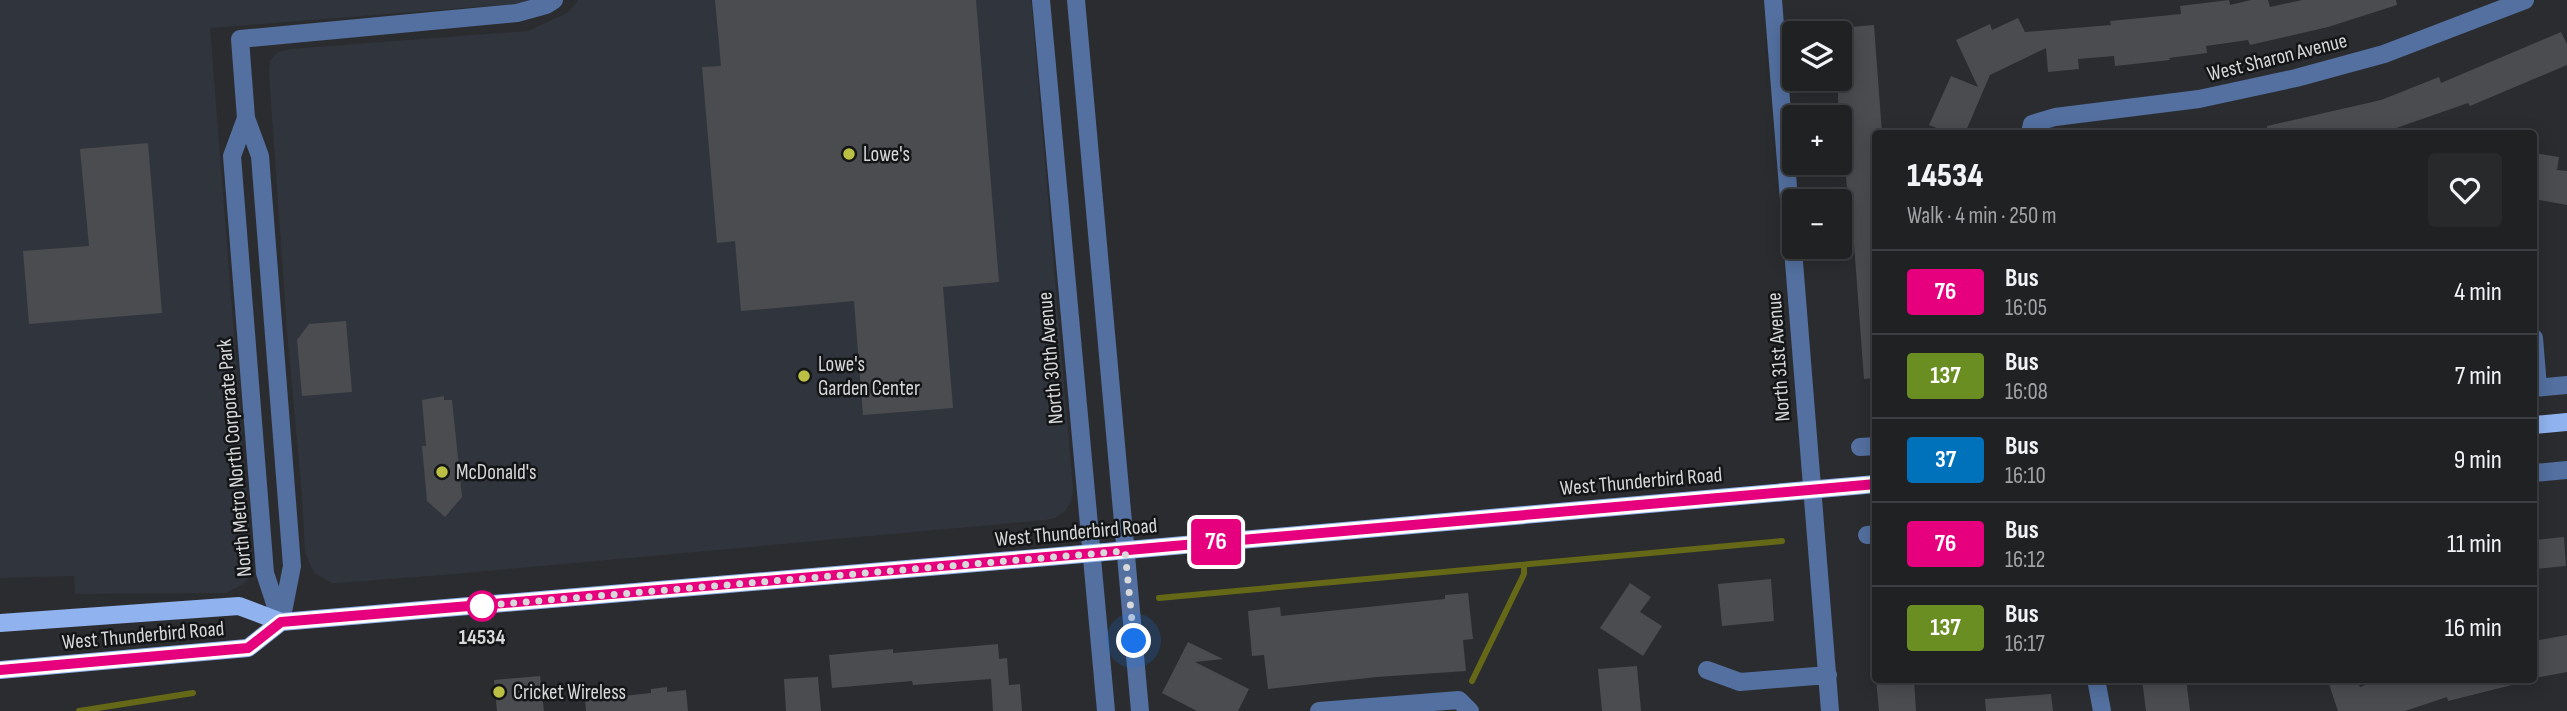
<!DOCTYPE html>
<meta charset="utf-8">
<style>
body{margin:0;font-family:"Sofia Sans Condensed",sans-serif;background:#28292b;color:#f1f3f6;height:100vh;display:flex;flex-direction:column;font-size:26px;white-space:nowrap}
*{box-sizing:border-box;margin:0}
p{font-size:23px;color:#a2a3a6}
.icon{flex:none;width:38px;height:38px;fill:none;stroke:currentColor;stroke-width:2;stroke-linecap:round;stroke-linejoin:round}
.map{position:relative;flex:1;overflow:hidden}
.side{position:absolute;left:1872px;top:130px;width:665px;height:553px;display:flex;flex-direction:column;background:#202123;border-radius:7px;box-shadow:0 4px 18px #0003,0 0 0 2px #3d3e41}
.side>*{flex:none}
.badge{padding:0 14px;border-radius:5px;font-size:24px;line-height:46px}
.fabs{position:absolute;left:1782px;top:21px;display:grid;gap:14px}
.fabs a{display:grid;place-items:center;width:70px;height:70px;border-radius:7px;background:#202123;box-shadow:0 4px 18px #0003,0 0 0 2px #3d3e41;font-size:35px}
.you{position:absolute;width:35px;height:35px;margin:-18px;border:5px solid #fff;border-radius:50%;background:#1a73e8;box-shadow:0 0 0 10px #1a73e833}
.map>.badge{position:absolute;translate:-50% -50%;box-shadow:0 0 0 4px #fff}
.round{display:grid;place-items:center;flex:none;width:74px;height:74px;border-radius:7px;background:#28292b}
.summary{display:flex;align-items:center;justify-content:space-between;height:119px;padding:0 35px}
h1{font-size:33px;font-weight:800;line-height:52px}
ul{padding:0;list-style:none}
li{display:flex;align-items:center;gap:21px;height:84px;padding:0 35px;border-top:2px solid #3d3e41}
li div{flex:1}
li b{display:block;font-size:26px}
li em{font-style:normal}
li .badge{min-width:77px;font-weight:700;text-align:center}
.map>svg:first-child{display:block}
.built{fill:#30353d}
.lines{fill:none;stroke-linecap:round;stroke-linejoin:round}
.stream{stroke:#656816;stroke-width:6}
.building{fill:#4a4c4f}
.minor{stroke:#5370a0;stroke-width:18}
.major{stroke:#90b3ef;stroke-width:18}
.line-casing{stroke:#fff;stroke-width:16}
.line{stroke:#e6007e;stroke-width:10}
.walk{stroke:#d7d8da;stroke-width:7;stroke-dasharray:0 12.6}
.poi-dot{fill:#bbc045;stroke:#141516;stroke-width:2.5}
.stop-dot{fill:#fff;stroke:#e6007e;stroke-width:3.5}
.labels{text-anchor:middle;stroke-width:5;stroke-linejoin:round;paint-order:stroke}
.street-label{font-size:21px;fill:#d7d8da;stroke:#141516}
.poi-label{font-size:21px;fill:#d7d8da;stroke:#141516;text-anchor:start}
.stop-label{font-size:21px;font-weight:bold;fill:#d7d8da;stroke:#141516}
</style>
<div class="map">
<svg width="2567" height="711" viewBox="0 0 2567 711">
<rect width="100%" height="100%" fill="#2b2c2f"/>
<path class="built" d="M0,0H537L525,3L210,28L252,565L250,575L245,583L226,593L75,594L74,576L0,578Z
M579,0H1031L1073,490L1071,502L1065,511L1055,518L1045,520L453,574L338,583H332L314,573L305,552L302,495L287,330L269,73L270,61L278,52L291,49L528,31L567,13Z"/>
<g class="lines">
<path class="stream" d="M1159,598L1782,541
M1472,681L1524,574V565
M79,711L193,693"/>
</g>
<path class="building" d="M715,0H976L999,282L943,287L953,408L863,415L854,301L741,311L735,241L717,243L702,67L721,66Z
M2229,0L2230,5L2251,0H2268L2270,7L2302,0H2396L2397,5L2328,27L2250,45L2248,40L2206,46L2207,53L2169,58L2170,60L2115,66L2114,56L2078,59L2079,69L2048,72L2046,48L1990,75L1965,133H1949L1929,125L1951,76L1978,87L1956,40L1990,24L1992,30L2018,18L2025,32L2111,25L2110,21L2181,14L2180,6Z
M1874,25L1882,133H1876V378L1864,379L1852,217H1850L1838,99L1839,28Z
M2561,32L2567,44V65L2470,106L2468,103L2382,133H2267V126L2381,100L2439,77L2441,83Z
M148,143L162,313L29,324L23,251L89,246L80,149Z
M2534,153L2559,157L2557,170L2567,171V205L2534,199Z
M346,321L352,392L302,396L297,340L309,324Z
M444,396V400H452L462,497L445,517L427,501L422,446H426L422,400Z
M2564,537L2566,566L2534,569V540Z
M1771,579L1774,621L1722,626L1718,584Z
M1630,583L1651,597L1640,612L1662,626L1643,656L1600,628Z
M1468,593L1473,639L1463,640L1466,671L1377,677L1268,689L1264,655L1252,656L1248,611L1280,607L1281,616L1445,599V595Z
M2567,635V672L2534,678V641Z
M1188,642L1223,659L1195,662L1249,689L1238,711H1197L1162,693Z
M998,644L999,659L1007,658L1009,685L1020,684L1022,711H993L991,679L913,685L912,681L832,688L829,655L893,649V653Z
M1637,666L1641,711H1602L1598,669Z
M540,676L544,711H497L494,680Z
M818,677L821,711H786L784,679Z
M1876,679H1914L1916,711H1879Z
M2142,679H2186L2190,711H2146Z
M2345,679H2357L2360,687L2382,679H2511L2512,685L2448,701L2447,697L2405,711H2338L2329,684Z
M667,687V692L686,690L688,711H586L585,700L651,693V689Z
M2051,694L2053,711H1986L1985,699Z"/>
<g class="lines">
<path class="minor" d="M1041,0L1106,711
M1076,0L1140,711
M1773,0L1830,711
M246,118L232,156L265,573L280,619
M2030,133L2032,124L2055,117L2199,99L2296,78L2384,54L2525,0
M2534,338L2538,387
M2534,388L2567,385
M1860,447L1876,446
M2534,473L2567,470
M1867,535L1876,534
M281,622L292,566L260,156L246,118L240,39L517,13L546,5L554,0
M1707,670L1740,682L1828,675
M2096,679L2102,711
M1319,711L1459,700L1470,711"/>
<path class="major" d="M2534,425L2567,422
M0,623L239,606L281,622L1071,555L1876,484
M0,670L248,648L281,622"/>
</g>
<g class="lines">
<g class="line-casing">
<path id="line" d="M0,670L248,648L281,622L1106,552L1876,484"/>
</g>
<use href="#line" class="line"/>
<path class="walk" d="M482,606H479L1125,551L1134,641"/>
</g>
<g class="poi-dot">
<circle cx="849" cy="154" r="7"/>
<circle cx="804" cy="376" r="7"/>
<circle cx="442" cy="472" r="7"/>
<circle cx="499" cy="692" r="7"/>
</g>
<circle class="stop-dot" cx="482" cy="606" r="14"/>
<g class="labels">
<g class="street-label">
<text transform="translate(2277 57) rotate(-14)" y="7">West Sharon Avenue</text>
<text transform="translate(1778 357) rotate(-94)" y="7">North 31st Avenue</text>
<text transform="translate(1050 358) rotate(-95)" y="7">North 30th Avenue</text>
<text transform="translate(234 458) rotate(-95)" y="7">North Metro North Corporate Park</text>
<text transform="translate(1641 481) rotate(-5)" y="7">West Thunderbird Road</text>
<text transform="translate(1076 532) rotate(-5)" y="7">West Thunderbird Road</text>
<text transform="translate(143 635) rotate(-5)" y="7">West Thunderbird Road</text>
</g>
<g class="poi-label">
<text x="863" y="161">Lowe's</text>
<text x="818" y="371">Lowe's<tspan x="818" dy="24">Garden Center</tspan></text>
<text x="456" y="479">McDonald's</text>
<text x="513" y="699">Cricket Wireless</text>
</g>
<g class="stop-label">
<text x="482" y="644">14534</text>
</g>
</g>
</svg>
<div class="fabs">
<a><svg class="icon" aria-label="layers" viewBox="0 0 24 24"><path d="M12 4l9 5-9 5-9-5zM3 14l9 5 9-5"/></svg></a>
<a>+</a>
<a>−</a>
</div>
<div class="you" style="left:1134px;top:641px"></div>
<b class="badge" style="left:1216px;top:542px;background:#e6007e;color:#fff">76</b>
<section class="side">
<div class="summary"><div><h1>14534</h1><p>Walk · 4 min · 250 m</p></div><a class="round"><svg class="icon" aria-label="heart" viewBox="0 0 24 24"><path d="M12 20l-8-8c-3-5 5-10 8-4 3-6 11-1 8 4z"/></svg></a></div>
<ul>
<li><span class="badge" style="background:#e6007e;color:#fff">76</span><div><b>Bus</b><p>16:05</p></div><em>4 min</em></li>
<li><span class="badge" style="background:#6b8e23;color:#fff">137</span><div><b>Bus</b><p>16:08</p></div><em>7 min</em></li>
<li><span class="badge" style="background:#0072bc;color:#fff">37</span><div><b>Bus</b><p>16:10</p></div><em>9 min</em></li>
<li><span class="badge" style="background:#e6007e;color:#fff">76</span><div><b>Bus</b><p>16:12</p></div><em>11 min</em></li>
<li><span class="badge" style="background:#6b8e23;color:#fff">137</span><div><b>Bus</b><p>16:17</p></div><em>16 min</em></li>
</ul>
</section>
</div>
